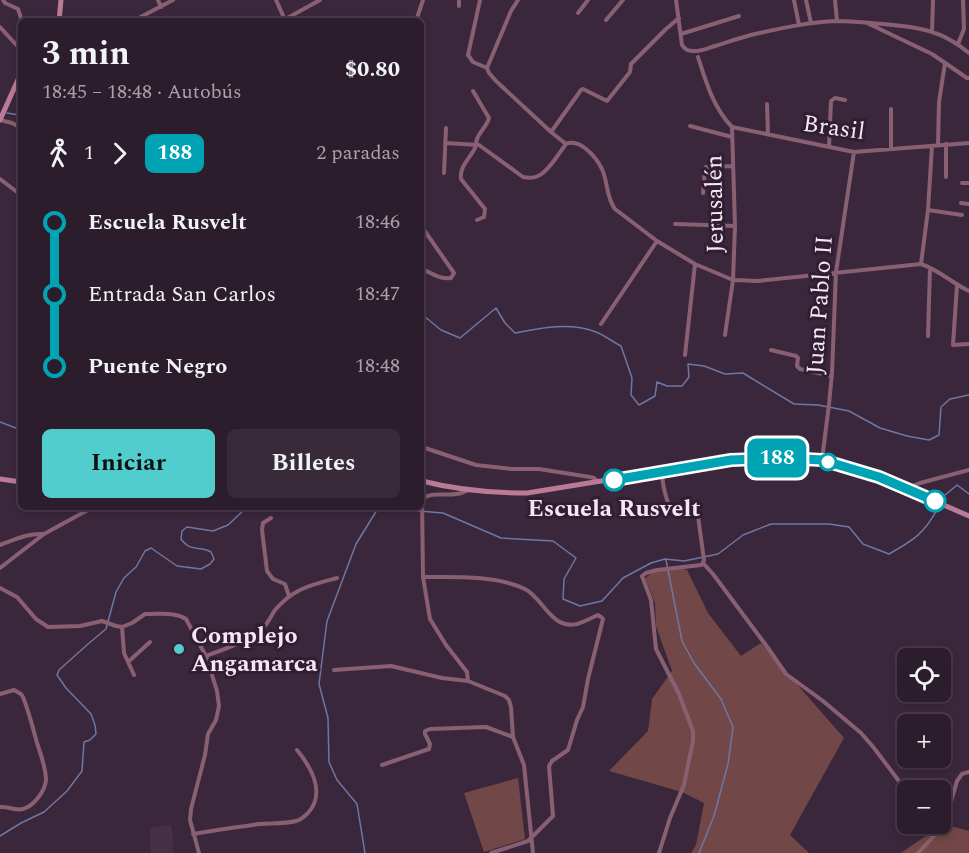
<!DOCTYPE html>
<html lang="es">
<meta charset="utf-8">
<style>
body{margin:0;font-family:Spectral,serif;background:#382a38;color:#f1f3f6;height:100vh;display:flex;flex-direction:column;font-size:22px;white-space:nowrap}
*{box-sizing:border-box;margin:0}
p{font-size:20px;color:#a6a2a9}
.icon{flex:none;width:33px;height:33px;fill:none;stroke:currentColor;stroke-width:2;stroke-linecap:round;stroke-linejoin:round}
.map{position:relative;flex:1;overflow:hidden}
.sheet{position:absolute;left:18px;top:18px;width:406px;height:492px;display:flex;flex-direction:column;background:#2c1d2c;border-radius:9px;box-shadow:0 3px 9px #0003,0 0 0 2px #483b48}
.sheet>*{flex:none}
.badge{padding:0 12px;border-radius:9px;font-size:21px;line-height:39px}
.fabs{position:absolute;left:897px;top:648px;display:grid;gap:12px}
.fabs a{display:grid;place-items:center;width:54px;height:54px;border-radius:9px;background:#2c1d2c;box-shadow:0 3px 9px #0003,0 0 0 2px #483b48;font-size:30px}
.map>.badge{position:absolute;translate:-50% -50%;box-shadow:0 0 0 3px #fff}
.legs{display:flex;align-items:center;gap:9px;height:66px;padding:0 24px;font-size:20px}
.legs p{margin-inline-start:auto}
.head{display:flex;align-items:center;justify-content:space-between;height:102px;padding:0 24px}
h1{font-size:33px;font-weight:700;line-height:45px}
.button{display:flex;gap:12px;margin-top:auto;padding:12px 24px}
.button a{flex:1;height:69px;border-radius:9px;background:#52cdcd;color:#111;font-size:24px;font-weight:700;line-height:69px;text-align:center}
.button a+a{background:#382a38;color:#f1f3f6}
ul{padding:0 24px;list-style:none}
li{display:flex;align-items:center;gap:21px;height:72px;font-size:22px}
li i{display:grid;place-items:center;width:9px;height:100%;margin:0 8px;background:currentColor}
li i::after{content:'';width:15px;height:15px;margin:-8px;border:4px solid;border-radius:50%;background:#2c1d2c}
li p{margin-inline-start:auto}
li:first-child i{background:linear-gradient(#0000 50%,currentColor 0)}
li:last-child i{background:linear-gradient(currentColor 50%,#0000 0)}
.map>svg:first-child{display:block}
.built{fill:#482f48}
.green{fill:#724747}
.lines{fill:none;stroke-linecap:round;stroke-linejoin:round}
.stream{stroke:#6d77a4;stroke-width:1.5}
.street{stroke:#896071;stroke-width:4}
.secondary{stroke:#bb7a95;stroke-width:5}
.line-1-casing{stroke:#fff;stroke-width:14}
.line-1{stroke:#00a3b4;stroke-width:9}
.stop-1-dot{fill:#fff;stroke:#00a3b4;stroke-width:3}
.poi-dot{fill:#52cdcd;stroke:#311e31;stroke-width:2}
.labels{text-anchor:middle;stroke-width:6;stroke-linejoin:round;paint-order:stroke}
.street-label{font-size:24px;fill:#f5e8f5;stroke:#311e31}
.stop-label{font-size:24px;font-weight:bold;fill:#f5e8f5;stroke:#311e31}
.poi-label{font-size:24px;font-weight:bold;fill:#f5e8f5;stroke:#311e31;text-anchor:start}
</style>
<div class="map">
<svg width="969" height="853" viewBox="0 0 969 853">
<rect width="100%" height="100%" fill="#3b273b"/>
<path class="built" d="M171,825L174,845L172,846L173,853H151L150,829L152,827Z"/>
<path class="green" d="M674,567L687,570L708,613L741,656L761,643L844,738L790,835L809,853H691L696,845L704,803L682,792L609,771L648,731L652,699L672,671L656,626L655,603L645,578L657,570Z
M518,778L525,839L484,852L464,793Z
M943,824L969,831V853H901Z"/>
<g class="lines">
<path class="stream" d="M7,113L19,115L21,114
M422,318L424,316L441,330L460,338L496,308L505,323L515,333C541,328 569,322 596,332C604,335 613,342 621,346L632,378L631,395L639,405L655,396L657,382L667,386H682L689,377L688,364L704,366L725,374L743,373L794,404L818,405L849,411L880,428L907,436L929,440L939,435L941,407L950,399L969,395
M0,422L21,430
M941,502L945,495L957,485L969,494
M373,507L377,509L407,510L443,513L501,538L553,541L576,558L564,579L563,599L580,606L602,601L623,578L651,563L665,559L684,561L718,554L743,535L771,524H829L849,527L863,544L889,554C914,540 925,533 939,506
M666,560L682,641L694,663L721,699L733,727L728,764L714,816L699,853
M0,836L21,823L44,812L67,791L82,771L84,742L90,740L96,734L95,725L91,714L66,688L57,675L59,670L88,644L106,629L116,592L124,578L136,567L145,551L151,548L177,566L201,569L210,564L214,559L211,552C199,545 191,553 181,539L182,531L187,527L213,531L228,525L247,507
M365,853L357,804L337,780L329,762L328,718L319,684L327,621L356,544L377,510"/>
<path class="street" d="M3,0L5,3L18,9L22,21
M158,0L161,7
M276,0L285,20
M480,0L468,55L473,62L487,68
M676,0L682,45C685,49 687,51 693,51C700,52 708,48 715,46C728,42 742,37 755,34C782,28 809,22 837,21C853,21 868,23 883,24C918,27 942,30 969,53
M794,0L799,25
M806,0L811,23
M835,0L837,21
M459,6V0
M578,13L588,0
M606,20L623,0
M133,21L173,0
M282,21L320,0
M416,21L423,0
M867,23L932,54L967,78H969
M0,27L21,50
M932,31L933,0
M681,34L739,16
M958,44L964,29L963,0
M698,57C706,82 713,107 732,127
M487,68L489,73L496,81L551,132
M487,68L511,11L518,0
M473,91L489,118C487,126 480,131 477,139C476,142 476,145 475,148C470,158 459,167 461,179L485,209L484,217L477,220
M767,104L768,134
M0,120L12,123L21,128
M690,126L732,137
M732,127L854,152L969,143
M446,143L479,145L523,177C528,178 534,178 538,176C548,172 559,153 566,144
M566,144C580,138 596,157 602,169C608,182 606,197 615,209L657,241L695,264L733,280L758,281L921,264C939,270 952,283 969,291
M566,144L551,132L581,90L583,89L607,101L630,72L631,64L666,29L679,18
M946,144V177
M938,145L939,102L945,63
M829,147L831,101L835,98L845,100
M891,149V109
M444,173L446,128
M0,179L21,195
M962,183H969
M703,193L705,169L706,167L732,166
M961,203L969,204
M928,210L932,146
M675,224L735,226
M422,227L454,273L451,278C441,280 431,273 422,269
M921,264L928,210L962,215
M957,285L953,345L969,344
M601,324L657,241
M725,335L733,280L735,226L732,127
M928,336L930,268
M771,350L796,356L798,358L797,366L800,369L832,376
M685,355L695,264
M422,447L476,465L512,469H539L590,477L594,478L598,482
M822,460L829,404L832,373L836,272L854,152
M907,488L920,483L969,470
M422,500C430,491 445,496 456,494C459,494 464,492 466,491
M422,501L423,577L430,619L446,645L467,672L468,681L505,696L509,700L511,707L513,737L524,765L533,853
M271,518L263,523L262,530L267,571L273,579L285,584L289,596
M0,545C14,540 28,533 43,534
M703,563L713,574L768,648L786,674L823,701L861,733L874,748L908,793
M0,568L44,534L86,511L90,507
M423,577C455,577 496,575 525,589C543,598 551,630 577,624C584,622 591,618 598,615L601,617L603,619L588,679L583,707L577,720L568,750L552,761L549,766L553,816L528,841L491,853
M0,588L17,597L36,619L48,627L80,626L102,621L116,626L122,627L132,623L145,614H149C162,614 175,612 186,619L206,656L217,691L219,706L216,720L208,734L205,755L191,809L190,820L199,853
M122,627L124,653L134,675
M206,656C225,649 246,642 262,629C267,625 271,616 275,610C294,588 311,585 337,578
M128,662L150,642
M334,670L391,666L442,678L468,681
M0,694L14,690L21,694L23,697C29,712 33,728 37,743C41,755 46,768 46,780C45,791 34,806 23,809C15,811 8,806 0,807
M382,765L429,749L430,744L425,734V731L430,729L486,727L513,737
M193,834C215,830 237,827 259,824C271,823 285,824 296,821C301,820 305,816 308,813C326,793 311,767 297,750
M659,853L670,818L684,785L693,741V731L679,694L656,649L651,600L642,576L646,573L657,570L701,565L703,563L704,560L698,516C691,512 682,516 675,512C666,507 662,481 662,471
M918,853L934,836L942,824L951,802L957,781L962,774L969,772"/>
<path class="secondary" d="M59,21L61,0
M0,120L21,73
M0,479L21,482
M422,481C457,490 490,493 527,493L731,460L786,458L822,460L879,477L969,516"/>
</g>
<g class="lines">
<g class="line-1-casing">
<path id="line-1" d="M614,480L731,460L786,458L822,460L879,477L935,501"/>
</g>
<use href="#line-1" class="line-1"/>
</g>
<g class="stop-1-dot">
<circle cx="828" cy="462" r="8"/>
<circle cx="614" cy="480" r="10"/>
<circle cx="935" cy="501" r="10"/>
</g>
<circle class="poi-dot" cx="179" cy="649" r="6"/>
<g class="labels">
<g class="street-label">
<text transform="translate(834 127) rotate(8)" y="8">Brasil</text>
<text transform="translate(714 204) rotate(-91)" y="8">Jerusalén</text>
<text transform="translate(819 305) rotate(-86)" y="8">Juan Pablo II</text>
</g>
<g class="stop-label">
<text x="614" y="516">Escuela Rusvelt</text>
</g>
<g class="poi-label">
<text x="191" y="643">Complejo<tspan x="191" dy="28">Angamarca</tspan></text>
</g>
</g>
</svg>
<div class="fabs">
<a><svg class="icon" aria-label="locate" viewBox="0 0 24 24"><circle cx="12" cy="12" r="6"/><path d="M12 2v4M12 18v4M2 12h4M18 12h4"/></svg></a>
<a>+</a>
<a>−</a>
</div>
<b class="badge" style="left:777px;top:458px;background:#00a3b4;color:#fff">188</b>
<section class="sheet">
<div class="head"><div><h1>3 min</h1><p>18:45 – 18:48 · Autobús</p></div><b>$0.80</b></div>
<div class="legs"><svg class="icon" aria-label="walk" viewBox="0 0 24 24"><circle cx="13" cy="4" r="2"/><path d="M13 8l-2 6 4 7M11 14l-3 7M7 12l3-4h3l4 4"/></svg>1<svg class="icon" aria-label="forward" viewBox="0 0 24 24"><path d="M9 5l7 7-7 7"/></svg><b class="badge" style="background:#00a3b4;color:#fff">188</b><p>2 paradas</p></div>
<ul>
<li><i style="color:#00a3b4"></i><b>Escuela Rusvelt</b><p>18:46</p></li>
<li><i style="color:#00a3b4"></i><span>Entrada San Carlos</span><p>18:47</p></li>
<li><i style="color:#00a3b4"></i><b>Puente Negro</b><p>18:48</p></li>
</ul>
<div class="button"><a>Iniciar</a><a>Billetes</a></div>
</section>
</div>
